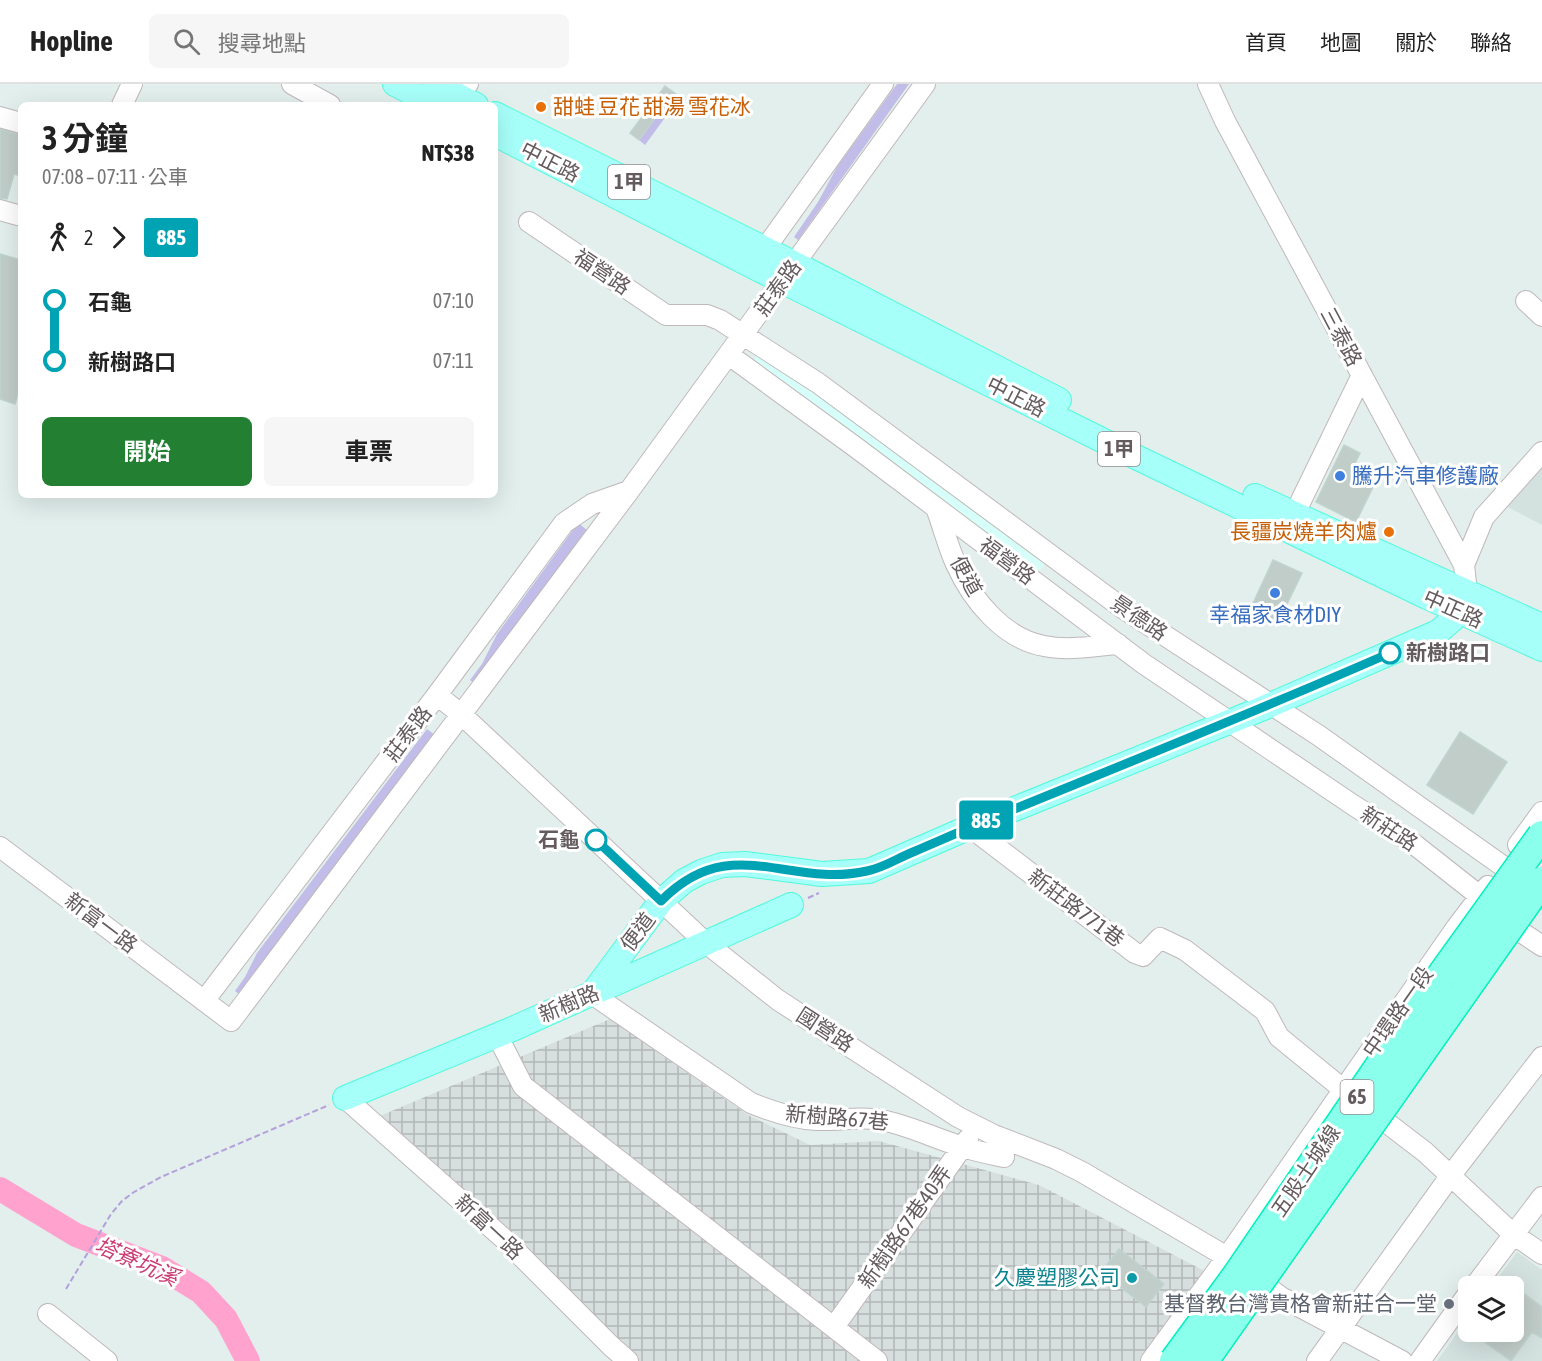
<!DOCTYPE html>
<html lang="zh-TW">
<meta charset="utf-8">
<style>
body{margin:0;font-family:"Asap Condensed","Noto Sans TC",sans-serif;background:#f6f6f6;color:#222;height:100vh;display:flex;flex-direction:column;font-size:22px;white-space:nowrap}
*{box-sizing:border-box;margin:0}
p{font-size:20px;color:#767676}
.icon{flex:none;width:33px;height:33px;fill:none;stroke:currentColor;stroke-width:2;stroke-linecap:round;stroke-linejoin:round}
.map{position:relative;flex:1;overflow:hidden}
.panel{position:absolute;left:18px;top:18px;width:480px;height:396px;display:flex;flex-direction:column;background:#fff;border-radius:9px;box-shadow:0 6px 24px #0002}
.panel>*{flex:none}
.badge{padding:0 12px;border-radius:4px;font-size:21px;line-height:39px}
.tools{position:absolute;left:1458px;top:1192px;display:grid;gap:12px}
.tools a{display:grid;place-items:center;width:66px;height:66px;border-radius:9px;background:#fff;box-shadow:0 6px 24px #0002;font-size:30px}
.map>.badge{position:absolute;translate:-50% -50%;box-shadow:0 0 0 3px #fff}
.legs{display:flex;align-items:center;gap:9px;height:66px;padding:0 24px;font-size:20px}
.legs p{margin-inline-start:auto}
.headline{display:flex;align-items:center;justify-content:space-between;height:102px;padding:0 24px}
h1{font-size:33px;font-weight:700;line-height:45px}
.primary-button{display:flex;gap:12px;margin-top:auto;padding:12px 24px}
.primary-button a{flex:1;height:69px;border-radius:9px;background:#238033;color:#fff;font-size:24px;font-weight:700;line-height:69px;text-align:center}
.primary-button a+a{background:#f6f6f6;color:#222}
ul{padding:0 24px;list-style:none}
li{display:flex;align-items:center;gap:21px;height:60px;font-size:22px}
li i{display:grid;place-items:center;width:9px;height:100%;margin:0 8px;background:currentColor}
li i::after{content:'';width:15px;height:15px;margin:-8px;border:4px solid;border-radius:50%;background:#fff}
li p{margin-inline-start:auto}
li:first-child i{background:linear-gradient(#0000 50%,currentColor 0)}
li:last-child i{background:linear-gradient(currentColor 50%,#0000 0)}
header{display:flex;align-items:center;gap:36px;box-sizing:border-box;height:84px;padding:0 30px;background:#fff;border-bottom:2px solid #e0e0e0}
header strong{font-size:28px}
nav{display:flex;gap:33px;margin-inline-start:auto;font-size:21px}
.search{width:420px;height:54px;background:#f6f6f6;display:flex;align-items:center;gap:15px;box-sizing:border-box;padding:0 21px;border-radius:9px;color:#767676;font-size:22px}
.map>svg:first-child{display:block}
.commercial{fill:#d7fff9}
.industrial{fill:url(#industrial-grid)}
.education{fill:#d3e1df}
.green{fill:#c1bde8}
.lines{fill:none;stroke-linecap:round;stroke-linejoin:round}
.river{stroke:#ffa2ce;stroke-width:24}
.building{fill:#c1cdc9;stroke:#c0d4cf;stroke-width:1.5}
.minor-casing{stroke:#c0b8ba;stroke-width:22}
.major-casing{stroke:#50fada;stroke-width:26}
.path{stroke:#b4a0db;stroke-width:2;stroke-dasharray:6 3;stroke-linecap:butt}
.minor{stroke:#fff;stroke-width:20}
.major{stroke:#a7fff9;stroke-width:24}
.highway-bridge-casing{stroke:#00f1bc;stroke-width:31;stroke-linecap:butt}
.highway-bridge{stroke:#89ffec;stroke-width:28}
.line-1-casing{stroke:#fff;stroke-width:14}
.line-1{stroke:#00a3b4;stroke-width:9}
.food-dot{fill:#e8710a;stroke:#fff;stroke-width:2}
.shop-dot{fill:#3f7fe0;stroke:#fff;stroke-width:2}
.stop-1-dot{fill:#fff;stroke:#00a3b4;stroke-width:3}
.culture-dot{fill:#0f9aa8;stroke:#fff;stroke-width:2}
.worship-dot{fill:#6b7280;stroke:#fff;stroke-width:2}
.labels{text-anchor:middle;stroke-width:6;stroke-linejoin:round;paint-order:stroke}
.shield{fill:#fff;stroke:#928c8e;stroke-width:1.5}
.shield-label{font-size:20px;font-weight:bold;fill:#645b5e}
.food-label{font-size:21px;fill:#c56008;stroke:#fff;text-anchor:start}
.street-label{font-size:21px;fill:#645b5e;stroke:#fff}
.shop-label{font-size:21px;fill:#366cbe;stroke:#fff;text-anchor:start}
.stop-label{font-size:21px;font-weight:bold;fill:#645b5e;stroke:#fff;text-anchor:start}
.culture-label{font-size:21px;fill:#0d838f;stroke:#fff;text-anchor:end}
.worship-label{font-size:21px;fill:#5b616d;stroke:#fff;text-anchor:end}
.water-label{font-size:22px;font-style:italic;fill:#ca3d74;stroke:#fff}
</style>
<header>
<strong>Hopline</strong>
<div class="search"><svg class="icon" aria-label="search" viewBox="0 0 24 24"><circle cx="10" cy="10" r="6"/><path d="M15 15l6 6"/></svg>搜尋地點</div>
<nav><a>首頁</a><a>地圖</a><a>關於</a><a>聯絡</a></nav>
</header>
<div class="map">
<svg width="1542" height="1277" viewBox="0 0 1542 1277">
<defs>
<pattern id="industrial-grid" width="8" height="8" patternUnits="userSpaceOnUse" patternTransform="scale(1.5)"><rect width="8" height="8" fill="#d7dfde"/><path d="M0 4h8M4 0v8" fill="none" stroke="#b2b8b7"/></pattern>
</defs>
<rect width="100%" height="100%" fill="#e2efed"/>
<path class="commercial" d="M760,267L1047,478L1039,487L752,279Z"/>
<path class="industrial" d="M610,935L748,1031L810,1061L879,1057L1039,1101L1218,1194L1159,1277H637L375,1034Z"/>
<path class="education" d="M1542,373V441L1508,423Z
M1517,1168L1542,1186V1277H1437L1468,1234V1248H1514V1203H1491Z"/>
<path class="green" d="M897,0H909L798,156L794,153L818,118L837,83Z
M661,26L667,31L645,61L639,56Z
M578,439L587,446L474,599L470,596L482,580L497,550Z
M427,645L435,651L239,910L235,907L245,893L257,869Z"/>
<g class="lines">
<path class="river" d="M0,1105L76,1151L162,1184L201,1208L226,1235L248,1277"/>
</g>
<path class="building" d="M665,2L680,13L667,31L661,26L639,56L630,49Z
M0,45L21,51V92L14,90L7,115L0,114Z
M0,170L21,176V299L15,320L0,315Z
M1344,361L1360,369L1350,390L1374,401L1356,438L1316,418Z
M1273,476L1302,489L1277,541L1249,528Z
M1460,648L1507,678L1473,730L1427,701Z
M1119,1165L1164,1200L1146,1223L1101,1188Z
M1519,1206L1542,1223V1254L1532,1248L1511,1277L1482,1256L1488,1248H1514V1213Z"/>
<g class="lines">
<g class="minor-casing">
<path id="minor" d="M292,0L330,21
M1208,0L1225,37L1464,481L1467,508
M438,2L468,0
M122,21L132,0
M0,33L21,39
M0,126L21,132
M529,138L666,231H707L720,236L818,299L1121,523L1318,651L1524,797
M757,176L883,0
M1526,217L1542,232
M729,271L854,362L1144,580L1353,721L1410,757L1481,813L1521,848L1542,862
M936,424C943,442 948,463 956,480C972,516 1004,555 1044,562C1068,567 1094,562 1118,560
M1294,431L1362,291
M1464,481L1484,433L1542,368
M437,611L462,631L706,859L778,916L958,1033L994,1051L1056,1075L1082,1088L1227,1173L1281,1213L1402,1277
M970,743L1135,869L1143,872L1160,854L1185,866L1265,927L1279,953L1344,1006L1425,1068L1513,1150L1542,1170
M1518,761L1542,728
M0,763L231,937L629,407L925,0
M592,910L751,1019C773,1028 794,1035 817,1036C839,1037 860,1032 881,1036C908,1041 934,1054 960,1062C974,1067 990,1070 1004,1073
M204,917L437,611L564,439L592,420L629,407
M497,951L523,1002L877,1277
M345,1014L503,1154L611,1262L628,1277
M1474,1203L1542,1113
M48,1230L107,1277
M834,1243L968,1055
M1151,1277L1227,1173L1456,844L1488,802
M1317,1277L1451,1091L1542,973
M1420,1277L1468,1210"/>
</g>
<g class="major-casing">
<path id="major" d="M395,0L436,21
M435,0L476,21
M495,30L807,186L1059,316
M495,50L752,182L1138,374L1427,513L1542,565
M1255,412L1542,542
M592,910L661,817L684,797L701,788L722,781L745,780L822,790L869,787L970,743L1261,625L1438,548L1452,536L1464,513
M345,1014L510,946L791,821"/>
</g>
<path class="path" d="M808,814L819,809
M66,1205L111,1130L122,1117L134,1108L161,1093L329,1021"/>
<use href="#minor" class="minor"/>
<use href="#major" class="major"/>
<g class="highway-bridge-casing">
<path id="highway-bridge" d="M1174,1277L1237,1191L1440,893L1542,751
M1204,1277L1542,797"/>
</g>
<use href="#highway-bridge" class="highway-bridge"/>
</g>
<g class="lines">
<g class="line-1-casing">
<path id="line-1" d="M596,756L661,817C731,746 788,805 867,787C883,784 898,774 913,768C948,753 982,738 1017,724C1142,673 1267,623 1390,569"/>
</g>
<use href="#line-1" class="line-1"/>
</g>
<g class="food-dot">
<circle cx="541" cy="23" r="6"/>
<circle cx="1389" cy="448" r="6"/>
</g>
<g class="shop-dot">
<circle cx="1340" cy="392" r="6"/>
<circle cx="1275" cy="509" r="6"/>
</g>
<g class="stop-1-dot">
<circle cx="1390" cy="569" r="10"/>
<circle cx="596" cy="756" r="10"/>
</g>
<circle class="culture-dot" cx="1132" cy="1194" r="6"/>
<circle class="worship-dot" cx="1449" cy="1220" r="6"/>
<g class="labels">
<g class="shield">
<rect x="608" y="81" width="42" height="34" rx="4.5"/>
<rect x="1098" y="348" width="42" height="34" rx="4.5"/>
<rect x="1340.5" y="996" width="33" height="34" rx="4.5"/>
</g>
<g class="shield-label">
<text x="629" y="105">1甲</text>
<text x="1119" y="372">1甲</text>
<text x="1357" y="1020">65</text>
</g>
<g class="food-label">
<text x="553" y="30">甜蛙 豆花 甜湯 雪花冰</text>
<text x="1377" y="455" text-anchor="end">長疆炭燒羊肉爐</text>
</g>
<g class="street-label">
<text transform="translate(550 78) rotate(27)" y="7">中正路</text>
<text transform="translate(602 188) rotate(34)" y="7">福營路</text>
<text transform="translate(778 204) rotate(-54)" y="7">莊泰路</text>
<text transform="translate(1341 253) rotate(62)" y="7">三泰路</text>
<text transform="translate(1016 313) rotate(27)" y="7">中正路</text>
<text transform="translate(1007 477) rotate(37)" y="7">福營路</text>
<text transform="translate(966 492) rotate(61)" y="7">便道</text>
<text transform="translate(1453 525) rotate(24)" y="7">中正路</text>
<text transform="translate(1139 534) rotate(34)" y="7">景德路</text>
<text transform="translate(408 650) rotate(-53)" y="7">莊泰路</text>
<text transform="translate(1389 745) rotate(33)" y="7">新莊路</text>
<text transform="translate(1076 824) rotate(37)" y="7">新莊路771巷</text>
<text transform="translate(101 839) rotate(37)" y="7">新富一路</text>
<text transform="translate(638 848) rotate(-53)" y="7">便道</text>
<text transform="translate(569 920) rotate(-23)" y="7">新樹路</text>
<text transform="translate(1398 928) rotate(-55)" y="7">中環路一段</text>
<text transform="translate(825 946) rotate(33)" y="7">國營路</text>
<text transform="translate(837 1034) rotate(5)" y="7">新樹路67巷</text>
<text transform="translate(1306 1087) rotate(-56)" y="7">五股土城線</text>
<text transform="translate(489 1143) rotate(43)" y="7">新富一路</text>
<text transform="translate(905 1143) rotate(-55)" y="7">新樹路67巷40弄</text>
</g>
<g class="shop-label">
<text x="1352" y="399">騰升汽車修護廠</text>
<text x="1275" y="538" text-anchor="middle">幸福家食材DIY</text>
</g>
<g class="stop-label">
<text x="1406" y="576">新樹路口</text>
<text x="580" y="763" text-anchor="end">石龜</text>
</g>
<g class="culture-label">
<text x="1120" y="1201">久慶塑膠公司</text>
</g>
<g class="worship-label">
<text x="1437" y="1227">基督教台灣貴格會新莊合一堂</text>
</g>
<g class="water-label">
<text transform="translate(137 1177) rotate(24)" y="8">塔寮坑溪</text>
</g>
</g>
</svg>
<div class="tools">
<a><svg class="icon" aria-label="layers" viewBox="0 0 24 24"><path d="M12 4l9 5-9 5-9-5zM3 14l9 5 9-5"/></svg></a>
</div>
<b class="badge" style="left:986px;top:736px;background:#00a3b4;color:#fff">885</b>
<section class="panel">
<div class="headline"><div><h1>3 分鐘</h1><p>07:08 – 07:11 · 公車</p></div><b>NT$38</b></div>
<div class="legs"><svg class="icon" aria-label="walk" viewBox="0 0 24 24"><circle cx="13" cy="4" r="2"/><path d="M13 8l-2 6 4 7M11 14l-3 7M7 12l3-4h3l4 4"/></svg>2<svg class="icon" aria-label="forward" viewBox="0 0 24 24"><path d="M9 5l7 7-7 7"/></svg><b class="badge" style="background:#00a3b4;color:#fff">885</b></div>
<ul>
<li><i style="color:#00a3b4"></i><b>石龜</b><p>07:10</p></li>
<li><i style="color:#00a3b4"></i><b>新樹路口</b><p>07:11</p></li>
</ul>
<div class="primary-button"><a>開始</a><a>車票</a></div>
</section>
</div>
